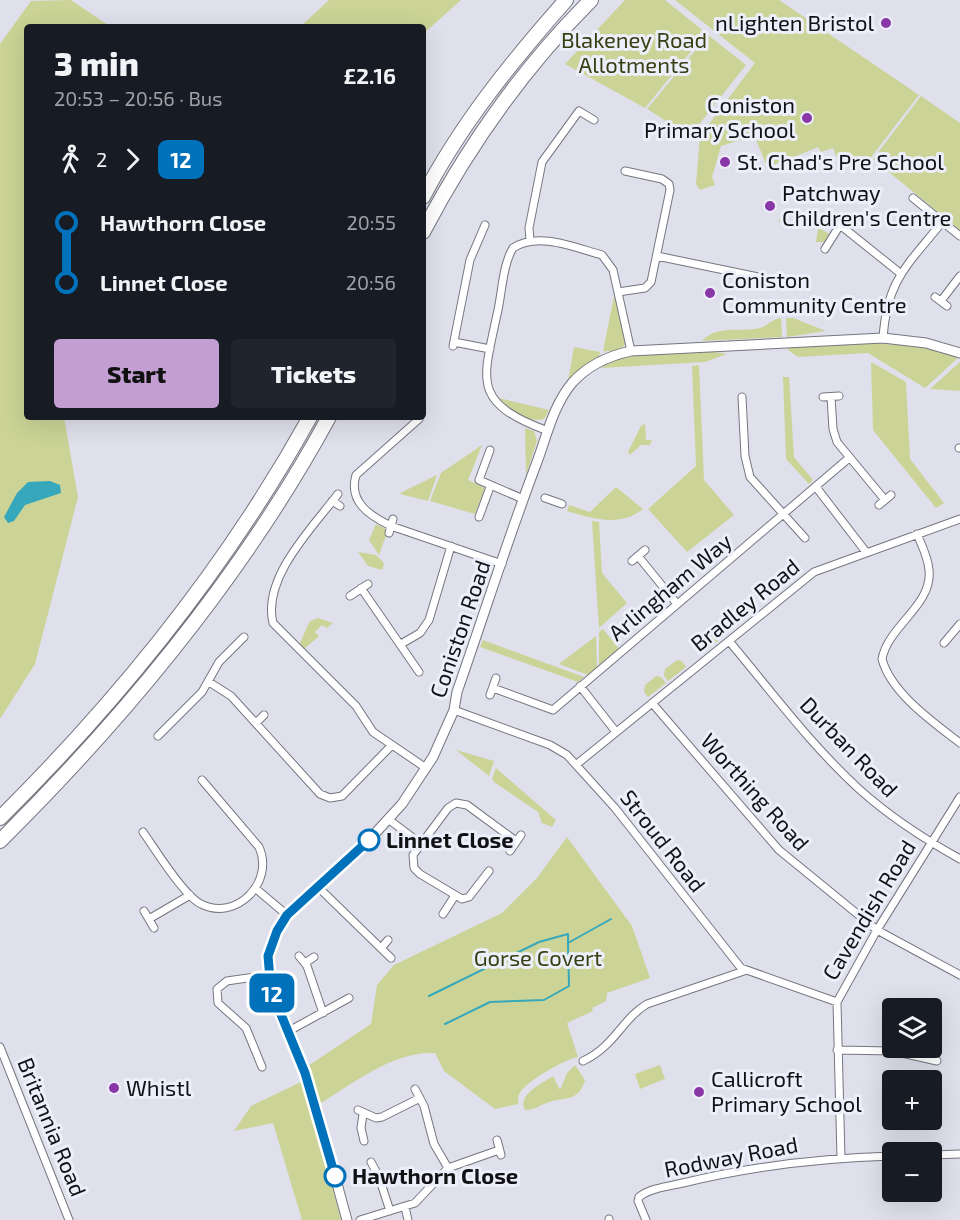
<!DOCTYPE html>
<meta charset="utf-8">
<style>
body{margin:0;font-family:"Exo 2",sans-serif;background:#20242c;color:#f1f3f6;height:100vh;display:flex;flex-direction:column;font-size:22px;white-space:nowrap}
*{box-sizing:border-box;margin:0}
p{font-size:20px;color:#9ea1a6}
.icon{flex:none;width:33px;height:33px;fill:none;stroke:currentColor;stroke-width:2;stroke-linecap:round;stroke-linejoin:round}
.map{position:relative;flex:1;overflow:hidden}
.details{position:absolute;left:24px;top:24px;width:402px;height:396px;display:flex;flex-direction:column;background:#171b24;border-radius:6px;box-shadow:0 6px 24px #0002}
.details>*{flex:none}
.badge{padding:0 12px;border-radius:9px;font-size:21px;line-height:39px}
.tools{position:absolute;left:882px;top:998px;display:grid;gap:12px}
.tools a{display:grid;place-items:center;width:60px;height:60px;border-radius:6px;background:#171b24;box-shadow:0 6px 24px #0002;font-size:30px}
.map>.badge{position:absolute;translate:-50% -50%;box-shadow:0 0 0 3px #fff}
.legs{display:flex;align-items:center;gap:9px;height:66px;padding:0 30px;font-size:20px}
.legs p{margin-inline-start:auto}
.head{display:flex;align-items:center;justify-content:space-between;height:102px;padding:0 30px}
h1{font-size:33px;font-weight:800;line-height:45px}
.button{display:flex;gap:12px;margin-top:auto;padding:12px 30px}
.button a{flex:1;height:69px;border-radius:6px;background:#c29ed2;color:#111;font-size:24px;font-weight:800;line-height:69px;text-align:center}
.button a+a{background:#20242c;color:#f1f3f6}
ul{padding:0 30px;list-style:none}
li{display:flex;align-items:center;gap:21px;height:60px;font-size:22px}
li i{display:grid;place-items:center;width:9px;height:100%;margin:0 8px;background:currentColor}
li i::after{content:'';width:15px;height:15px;margin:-8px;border:4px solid;border-radius:50%;background:#171b24}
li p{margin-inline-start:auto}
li:first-child i{background:linear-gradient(#0000 50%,currentColor 0)}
li:last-child i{background:linear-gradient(currentColor 50%,#0000 0)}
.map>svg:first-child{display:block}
.green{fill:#cbd496}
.water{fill:#37a8bb}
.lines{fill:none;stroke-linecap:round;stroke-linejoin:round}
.stream{stroke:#37a8bb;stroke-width:2}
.minor-casing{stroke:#747680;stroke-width:9}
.tertiary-casing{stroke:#747680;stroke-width:11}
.motorway-casing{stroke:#747680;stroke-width:16}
.minor{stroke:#fff;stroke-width:7}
.tertiary{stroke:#fff;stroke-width:9}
.motorway{stroke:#fff;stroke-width:14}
.line-1-casing{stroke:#fff;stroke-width:14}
.line-1{stroke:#0072bc;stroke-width:9}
.poi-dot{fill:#8937a6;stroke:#eceef9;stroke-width:2}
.stop-1-dot{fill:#fff;stroke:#0072bc;stroke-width:3}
.labels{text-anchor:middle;stroke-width:6;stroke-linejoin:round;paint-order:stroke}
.poi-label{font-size:22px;fill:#121216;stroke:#eceef9;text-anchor:start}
.park-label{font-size:22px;fill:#393e13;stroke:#eceef9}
.street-label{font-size:22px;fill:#121216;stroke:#eceef9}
.stop-label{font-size:22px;font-weight:bold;fill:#121216;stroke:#eceef9;text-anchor:start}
</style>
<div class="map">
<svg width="960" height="1220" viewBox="0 0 960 1220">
<rect width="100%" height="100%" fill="#dfe0ec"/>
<path class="green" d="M71,0L111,27H27V417H64L78,497L35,664L0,719V44L31,1Z
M329,0H461L423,34V27H300Z
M625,0H665L706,33L645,108L565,64Z
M675,0H779L919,95L862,169L840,166L833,148L821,152L818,147L794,157L786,156L781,162L767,167L753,132L747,134V138L721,146L712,177L715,185L700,190L696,184L700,136L755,63Z
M708,35L746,65L690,136L647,109Z
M921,96L960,123V230L873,159Z
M780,219L823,230L830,235L824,242H816L818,229L779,222Z
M614,296L626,343C622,350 611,352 603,351Z
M781,318L782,337L702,341C718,324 739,333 760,328C768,326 772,319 781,318Z
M786,318H793L826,331L787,337Z
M865,343L918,346L959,357L925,388L868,353L798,357L788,350V346Z
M574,347L600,352L599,357L573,374L568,381Z
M707,351L727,354L705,362L601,368C630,348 673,354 707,351Z
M871,362L906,382L910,459L944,503L936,508L873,430Z
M960,362V391L930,389Z
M699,365L704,480L734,515L687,552L648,509L696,466L692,366Z
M783,377H789L794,457L813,480L809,484L786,459Z
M499,398L549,410L544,419C528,423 508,412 499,398Z
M645,424L646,440H652L650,445H641L630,455L628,452L641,426Z
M525,428L534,431L537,441L526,475Z
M482,445L468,480L485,488L475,514L430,501L441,473Z
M437,475L428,501L400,494L402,492Z
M616,487L643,509C621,527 593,519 567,511L569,505L590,512Z
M592,521L599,522L602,573L627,603L599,628Z
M376,524L388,530L379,555L369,540Z
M358,552L376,555L384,563L382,570L368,566Z
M318,618L333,623L327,628L322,625L315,632L319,636L304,649L299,645L310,621Z
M603,629L619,649L599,665V632Z
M713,630H718L723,636L706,651L702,645V639Z
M596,636L597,667L588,675L559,664Z
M483,640L584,677L578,682L480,647Z
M677,660L682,661L686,667L668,681L664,676L665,669Z
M656,676L661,677L666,683L648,697L644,692L645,685Z
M456,750L494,761L489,776Z
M496,768L556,820L552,827L542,823L538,812L494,782L492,779Z
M567,837L632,926L650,978L607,993L606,1001L592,1008L593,1011L567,1023L578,1057C565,1059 525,1082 519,1094C518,1097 518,1100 518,1104L495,1109L444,1071L435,1053C393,1051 354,1083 319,1104L308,1066L371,1024L377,985L394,965L502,913L537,878Z
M575,1065L585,1080C579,1102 565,1097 549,1102C540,1105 535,1110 525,1110C517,1094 542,1084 553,1076L560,1090L567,1073Z
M660,1065L665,1079L640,1089L635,1074Z
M303,1081L341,1220H302L273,1123L234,1131L251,1106Z"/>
<path class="water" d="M50,481L60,485L61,493L25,505L14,521L8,523L4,517L17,493L28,482Z"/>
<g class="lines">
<path class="stream" d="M429,996L539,942L568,934V943L611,919
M445,1024L490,1002L544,1000L569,986L568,943"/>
<g class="minor-casing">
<path id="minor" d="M913,198L960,236
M830,217L900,273
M530,240L529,228L542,162L579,111L594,120
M825,249L840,225
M657,256L758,277
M618,292L645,288L651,282L670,190L669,184L662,179L625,171
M935,297L947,306
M941,301L960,276
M883,338C887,279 908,265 943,221
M454,342L490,349
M453,346L470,260L485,225
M742,397L745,456L750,477L805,538
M823,397L839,396
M831,397L833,429L837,442L885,500
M419,419L356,475C348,502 370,516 391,526L502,564
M548,431C470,402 483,381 498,310C502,291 503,264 513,248C538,231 576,248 602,255L613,270L631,351
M959,448H960
M490,450L479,480L523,499
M816,487L866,552
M338,494C312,528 262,578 273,623L356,706L373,732L426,768
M545,498L562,504
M332,501L340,506
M879,505L891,495
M479,517L490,487
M389,533L393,519
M917,534C922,546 928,557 929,570C933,605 888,626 882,659C891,693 933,722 960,743
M638,556L677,604
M632,561L645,550
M361,588L419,672
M350,596L368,584
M729,641C771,691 811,745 859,789C889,816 924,839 960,859
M944,643L960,624
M401,644L420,633L429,620L451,546
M209,682L231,696L320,794L330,798L342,796L391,746
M580,686L616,732
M493,688L553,710L849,458
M490,695L496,678
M652,703L779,850L877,930L960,975
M454,710L550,745L567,755L615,808L741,968L837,1002
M256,723L264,715
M158,736L202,692L219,662L244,637
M577,764L814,572L960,519
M388,819L420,843
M143,832C155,849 184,896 201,904C236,922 275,882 259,847L202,780
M510,851L521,835
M489,871L469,897L462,899L420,874L414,868L413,855L448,808L456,803L467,805L516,841
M318,887L391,958
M255,888L287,915
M144,911L154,928
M443,914L454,897
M149,919L190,895
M382,947L388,940
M299,956L307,966L323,1013
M305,963L314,957
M287,1032L349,998
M932,1042V1039
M0,1047L69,1220
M837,1050L893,1051L937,1061
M927,1058L930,1047
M583,1061C615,1046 622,1019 647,1004L744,971
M262,1067L246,1028L218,1003L217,989L227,981L268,975
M415,1089L424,1106L434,1144L448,1168
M358,1110L376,1118L382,1117L420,1098
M363,1114L361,1128L364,1141
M497,1140L501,1155
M932,1155L960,1154
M841,1158L837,1002L877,930L960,797
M371,1162L379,1177L390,1211
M405,1207L408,1220
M609,1219V1220
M360,1220L415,1203L448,1168L499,1150
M646,1220L638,1201L639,1197C650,1188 670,1186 683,1183C753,1166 821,1158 892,1156"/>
</g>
<g class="tertiary-casing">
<path id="tertiary" d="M347,1220C333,1171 322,1122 305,1074C293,1038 269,1004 268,966C267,947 277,930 287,915L357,853L402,804L433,757L454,710L457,692C484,615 508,538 537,462C547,435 553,406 572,383C588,365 608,356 631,351L883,338L926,343L960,353"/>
</g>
<g class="motorway-casing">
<path id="motorway" d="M423,197C460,125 513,60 566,0
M423,232C467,148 523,68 591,0
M0,818C120,699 228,565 310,417
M0,841C127,715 243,575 329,417"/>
</g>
<use href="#minor" class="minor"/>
<use href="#tertiary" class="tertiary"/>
<use href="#motorway" class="motorway"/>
</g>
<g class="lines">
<g class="line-1-casing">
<path id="line-1" d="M335,1176L305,1073L271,990L268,956L277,931L287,915L369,840"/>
</g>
<use href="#line-1" class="line-1"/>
</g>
<g class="poi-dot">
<circle cx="886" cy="23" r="6"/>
<circle cx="807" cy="118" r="6"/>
<circle cx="725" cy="162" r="6"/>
<circle cx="770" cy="206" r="6"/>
<circle cx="710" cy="293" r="6"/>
<circle cx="114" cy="1088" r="6"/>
<circle cx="699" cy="1092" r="6"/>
</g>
<g class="stop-1-dot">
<circle cx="369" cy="840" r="10"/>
<circle cx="335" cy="1176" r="10"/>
</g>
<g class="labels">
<g class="poi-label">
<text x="874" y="31" text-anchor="end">nLighten Bristol</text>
<text x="795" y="113" text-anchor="end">Coniston<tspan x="795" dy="25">Primary School</tspan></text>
<text x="737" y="170">St. Chad's Pre School</text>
<text x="782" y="201">Patchway<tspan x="782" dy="25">Children's Centre</tspan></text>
<text x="722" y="288">Coniston<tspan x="722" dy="25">Community Centre</tspan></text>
<text x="711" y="1087">Callicroft<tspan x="711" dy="25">Primary School</tspan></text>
<text x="126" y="1096">Whistl</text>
</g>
<g class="park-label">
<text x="634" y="48">Blakeney Road<tspan x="634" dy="25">Allotments</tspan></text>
<text x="538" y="966">Gorse Covert</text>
</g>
<g class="street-label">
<text transform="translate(670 587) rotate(-40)" y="8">Arlingham Way</text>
<text transform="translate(745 605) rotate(-39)" y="8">Bradley Road</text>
<text transform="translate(460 629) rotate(-71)" y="8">Coniston Road</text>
<text transform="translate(849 747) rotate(46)" y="8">Durban Road</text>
<text transform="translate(755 792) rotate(48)" y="8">Worthing Road</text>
<text transform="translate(663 841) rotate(52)" y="8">Stroud Road</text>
<text transform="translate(869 910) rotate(-59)" y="8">Cavendish Road</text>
<text transform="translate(52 1127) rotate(68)" y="8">Britannia Road</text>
<text transform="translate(731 1157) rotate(-11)" y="8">Rodway Road</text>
</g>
<g class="stop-label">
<text x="386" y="848">Linnet Close</text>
<text x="352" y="1184">Hawthorn Close</text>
</g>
</g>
</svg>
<div class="tools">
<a><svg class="icon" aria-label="layers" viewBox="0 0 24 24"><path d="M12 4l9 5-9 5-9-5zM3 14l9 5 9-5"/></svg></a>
<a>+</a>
<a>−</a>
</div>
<b class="badge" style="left:272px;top:993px;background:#0072bc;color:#fff">12</b>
<section class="details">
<div class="head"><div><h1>3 min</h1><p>20:53 – 20:56 · Bus</p></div><b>£2.16</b></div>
<div class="legs"><svg class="icon" aria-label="walk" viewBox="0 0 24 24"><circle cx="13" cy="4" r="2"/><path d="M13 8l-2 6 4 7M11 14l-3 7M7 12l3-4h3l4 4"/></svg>2<svg class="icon" aria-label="forward" viewBox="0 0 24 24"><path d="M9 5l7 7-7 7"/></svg><b class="badge" style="background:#0072bc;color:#fff">12</b></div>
<ul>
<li><i style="color:#0072bc"></i><b>Hawthorn Close</b><p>20:55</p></li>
<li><i style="color:#0072bc"></i><b>Linnet Close</b><p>20:56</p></li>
</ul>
<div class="button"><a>Start</a><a>Tickets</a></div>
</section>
</div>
